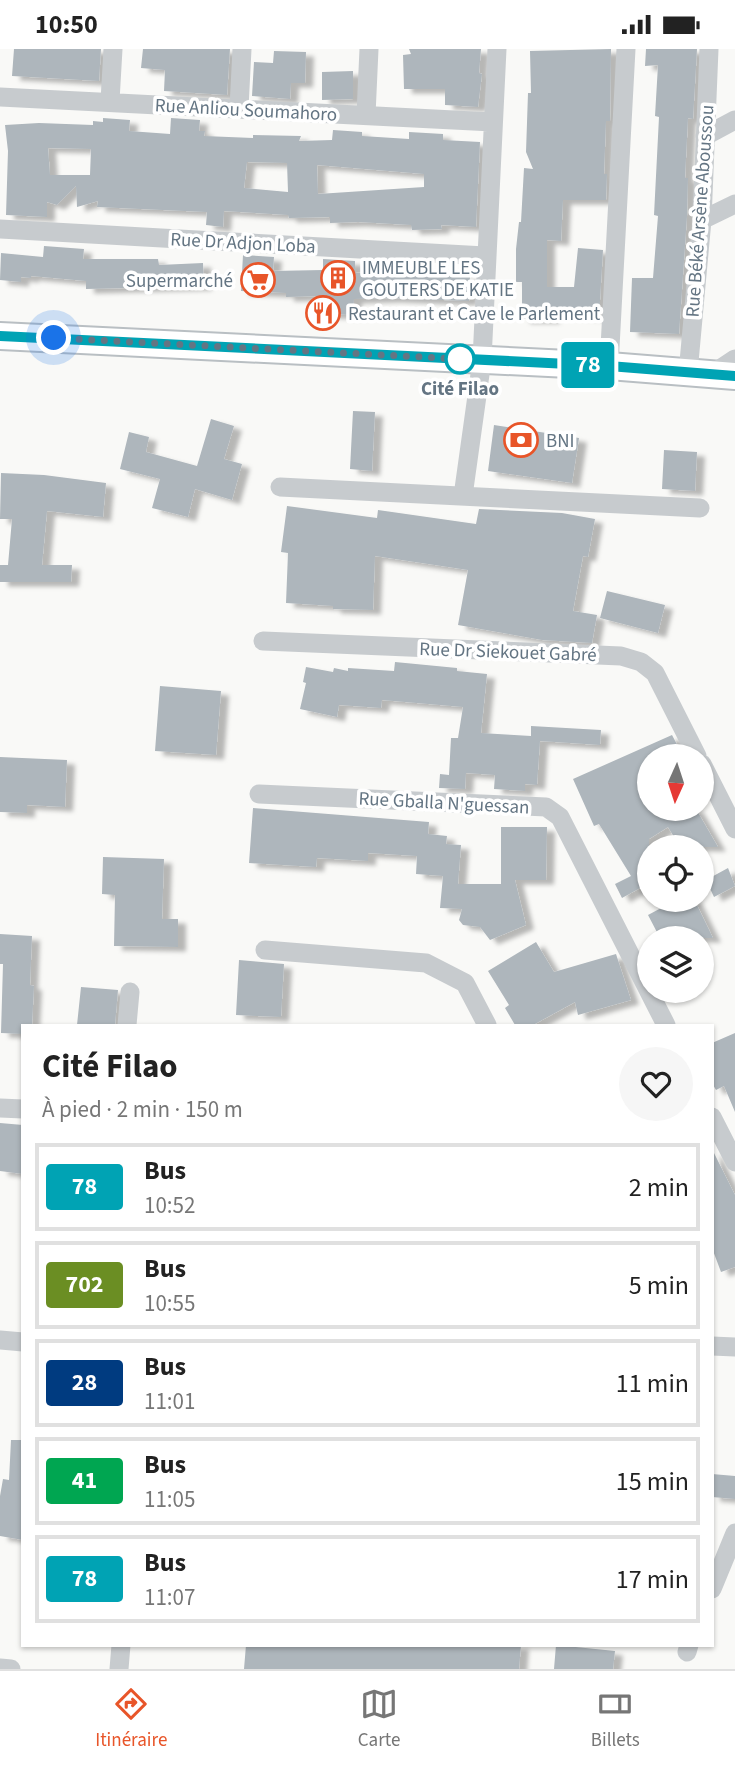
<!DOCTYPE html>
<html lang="fr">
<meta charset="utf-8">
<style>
body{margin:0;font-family:"Source Sans 3",sans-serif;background:#f6f6f6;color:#222;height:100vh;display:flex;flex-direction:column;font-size:26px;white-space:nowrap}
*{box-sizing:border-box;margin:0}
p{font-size:23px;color:#767676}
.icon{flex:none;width:38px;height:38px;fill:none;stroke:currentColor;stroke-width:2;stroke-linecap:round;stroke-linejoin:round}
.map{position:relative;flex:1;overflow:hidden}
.panel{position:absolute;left:21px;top:975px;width:693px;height:623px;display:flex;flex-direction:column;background:#fff;border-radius:0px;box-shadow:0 2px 5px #0004}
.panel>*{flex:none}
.badge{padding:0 14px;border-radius:5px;font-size:24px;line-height:46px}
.needle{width:46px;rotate:183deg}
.fabs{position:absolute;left:637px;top:695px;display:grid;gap:14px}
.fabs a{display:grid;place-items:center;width:77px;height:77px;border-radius:50%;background:#fff;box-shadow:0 2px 5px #0004;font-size:35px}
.you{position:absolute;width:35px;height:35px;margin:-18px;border:5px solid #fff;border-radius:50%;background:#1a73e8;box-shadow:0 0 0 10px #1a73e833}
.map>.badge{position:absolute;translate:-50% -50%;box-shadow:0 0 0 4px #fff}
.round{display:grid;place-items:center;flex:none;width:74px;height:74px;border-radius:37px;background:#f6f6f6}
.head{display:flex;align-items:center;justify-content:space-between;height:119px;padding:0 21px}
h1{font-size:33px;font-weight:700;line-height:52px}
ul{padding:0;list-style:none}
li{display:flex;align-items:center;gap:21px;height:88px;margin:0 14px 10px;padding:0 7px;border:4px solid #e0e0e0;border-radius:0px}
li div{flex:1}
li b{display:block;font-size:26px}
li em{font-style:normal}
li .badge{min-width:77px;font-weight:700;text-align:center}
.status{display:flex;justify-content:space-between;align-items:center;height:49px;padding:0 35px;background:#fff;direction:ltr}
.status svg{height:19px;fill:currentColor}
.tab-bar{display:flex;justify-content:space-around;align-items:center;height:98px;border-top:2px solid #e0e0e0;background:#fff;font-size:19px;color:#767676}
.tab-bar a{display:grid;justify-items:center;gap:4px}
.tab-bar .current{color:#e85529}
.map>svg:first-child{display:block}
.building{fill:#aeb6bc;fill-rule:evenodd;filter:url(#shadow)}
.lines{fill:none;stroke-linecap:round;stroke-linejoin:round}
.secondary-casing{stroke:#b9bfc3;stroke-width:30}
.minor{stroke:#c7cbce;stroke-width:19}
.secondary{stroke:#fff;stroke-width:26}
.line-casing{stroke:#fff;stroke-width:16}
.line{stroke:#00a3b4;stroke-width:10}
.walk{stroke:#647583;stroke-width:7;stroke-dasharray:0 12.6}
.stop-dot{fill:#fff;stroke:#00a3b4;stroke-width:3.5}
.labels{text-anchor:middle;stroke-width:7;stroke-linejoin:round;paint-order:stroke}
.street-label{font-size:19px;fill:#647583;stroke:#fff}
.poi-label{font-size:19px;fill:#647583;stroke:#fff;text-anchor:start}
.stop-label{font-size:19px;font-weight:bold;fill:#647583;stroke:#fff}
</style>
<div class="status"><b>10:50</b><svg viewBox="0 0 49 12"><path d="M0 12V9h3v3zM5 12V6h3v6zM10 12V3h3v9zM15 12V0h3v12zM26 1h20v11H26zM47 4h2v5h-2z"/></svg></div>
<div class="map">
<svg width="735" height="1620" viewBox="0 0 735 1620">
<defs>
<filter id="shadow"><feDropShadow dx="8" dy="4.5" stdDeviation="2" flood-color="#0004"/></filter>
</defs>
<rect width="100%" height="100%" fill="#f9f9f7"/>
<path class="building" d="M14,0H101L99,32L12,27Z
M143,0H230L227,46L164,42L165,21L141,19Z
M409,0H481L479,24L482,25L478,58L445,56V40H404L403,6L411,5Z
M611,0L610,72H606L604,125H607L606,151H563L561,192L547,191V238H574L578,199L603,201L599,268L552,263V270H522V233H516V200L519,173H521L524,119L533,120L526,103L528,44H531L530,2Z
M646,0H697L693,70L688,69L685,129H688L687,167L679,285L630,283L632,229H653L658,167L654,166L659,68L655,67L658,16L645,17Z
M274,2L306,3L305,34H291L290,50L252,47L254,13L273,14Z
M353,22V50L322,51V23Z
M103,69L130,71L129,82L170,85L171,69L200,71L199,82H205L204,87L253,89V86L301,87L299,92L332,91L333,81L362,83V87L409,90V83L443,85V91L480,93L476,178L441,176L442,180L412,181L411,176L358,173L330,174V168L289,169L288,166L224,162L223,178L206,176L207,163L97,158L98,152L77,158L76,137L57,156L47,153V168L6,166L8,102L5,76L39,74L93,76V72L103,73ZM48,99L91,100L90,126H50ZM247,113L287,114L288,143L244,139ZM317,116L424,125V138L318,145Z
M44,197L84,200L83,210H158L159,216L203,214L204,237L86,240V232L31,227V229L21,228V233L0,231L1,204L43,208Z
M243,206L274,208L273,222L323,221V210L355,212V224L400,223L424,224V226L470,227L469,252L393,249L354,250L353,266L329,265L330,249L321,247L286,248V244L241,242Z
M353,362L375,363L372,422L350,420Z
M211,370L234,377L224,410L242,415L232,451L195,440L188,468L152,459L160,430L120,420L129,383L149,388L146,403L197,417Z
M494,376L579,389L572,434L488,422Z
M664,401L697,403L695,442L662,440Z
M1,424L44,426L106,434L103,468L47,462L42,516H72L71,533H0V516H8L12,470H0Z
M287,457L377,469L378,461L476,475L479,460L562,464L595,470L588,508L583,507L573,562L597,566L592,594L542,591L458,576L468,521L375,507L373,561L333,560V557L286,554L288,504L281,503Z
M607,542L665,556L658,584L600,569Z
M395,613L457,619V622L487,625L481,684L531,687V677L601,681L600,696L540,692L537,736L525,735V742L494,740L495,726L466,724L465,740L439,739L440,725L449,726L451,689H458L463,658L382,651L381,659L339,656L337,668L300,660L306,634L303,633L306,618L333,623L334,619L348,622V619L394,622Z
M160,637L221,642L216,706L155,702Z
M672,686L683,707H649V760H696L718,798H680L668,778L649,790V834L622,849L615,835L631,827L599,775L594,777L573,730Z
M0,708L67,711L65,758L27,756V764L0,763Z
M253,759L429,773L428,785L447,787L446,795L461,796L458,835H501V778H547L546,831H515L526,876L490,891L480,878L463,876L459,871L462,860L440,859L443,827L416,825L417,807L368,804V812L317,809L316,818L249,814Z
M103,808L164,810L162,870H178V898L114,897L115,846L102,845Z
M728,819L735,837L714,848L706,831Z
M678,850H694L713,889H660L648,866Z
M0,885L32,887L30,936L34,937L32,976H23V985L1,984L3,915H0Z
M536,893L554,923L616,905L631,951L578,966L575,953L533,976H515L505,959L509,956L488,922Z
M239,911L284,915L281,968L236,966Z
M81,938L118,941L115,976H77Z
M735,984V1063L724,1037L716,1041L712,1034V994Z
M0,1074L23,1076V1125L0,1122Z
M712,1100L735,1146V1218L721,1223L712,1199Z
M11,1391H23V1491L0,1487V1447L3,1430L9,1431Z
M712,1425L735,1427V1450L712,1448Z
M246,1596H521L519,1620H244Z
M556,1596L615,1602L613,1620H554Z"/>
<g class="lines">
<g class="secondary-casing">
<path id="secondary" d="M0,287L609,317L735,327"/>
</g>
<path class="minor" d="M0,48L493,73
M110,52L113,0
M239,59L242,0
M366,66L369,0
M705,87L735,71
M702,171L735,155
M0,180L485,207
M609,317L626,0
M688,324L702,171L709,0
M711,326L735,310
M280,438L700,459
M463,447L482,311L497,0
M263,592L621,607L641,613L655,624L697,707
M702,715L735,780
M259,745L546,758L560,768L666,976
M265,901L426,914L465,934L487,976
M127,976L130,943
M0,1059L23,1060
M712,1068L735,1113
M0,1291L23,1293
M712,1297L735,1298
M712,1540L735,1484
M687,1603L689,1596
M0,1619L11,1620
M119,1620L121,1596"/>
<use href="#secondary" class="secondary"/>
</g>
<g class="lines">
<g class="line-casing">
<path id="line" d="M0,287L609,317L735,327"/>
</g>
<use href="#line" class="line"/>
<path class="walk" d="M54,289L460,310"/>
</g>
<defs>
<g id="building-ring" transform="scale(1.75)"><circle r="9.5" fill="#fff" stroke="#e85529" stroke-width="1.5"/><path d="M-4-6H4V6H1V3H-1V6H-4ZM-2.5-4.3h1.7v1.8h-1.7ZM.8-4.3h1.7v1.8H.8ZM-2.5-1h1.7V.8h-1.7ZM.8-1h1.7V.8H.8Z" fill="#e85529"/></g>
<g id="supermarket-ring" transform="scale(1.75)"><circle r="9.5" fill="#fff" stroke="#e85529" stroke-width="1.5"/><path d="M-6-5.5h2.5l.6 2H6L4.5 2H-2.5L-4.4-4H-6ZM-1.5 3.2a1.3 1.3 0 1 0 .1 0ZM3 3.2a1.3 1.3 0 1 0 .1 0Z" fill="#e85529"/></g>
<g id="restaurant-ring" transform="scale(1.75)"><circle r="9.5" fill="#fff" stroke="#e85529" stroke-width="1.5"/><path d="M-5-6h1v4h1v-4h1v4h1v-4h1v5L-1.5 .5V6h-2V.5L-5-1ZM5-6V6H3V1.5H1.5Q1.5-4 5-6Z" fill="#e85529"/></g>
<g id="bank-ring" transform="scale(1.75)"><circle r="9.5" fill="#fff" stroke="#e85529" stroke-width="1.5"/><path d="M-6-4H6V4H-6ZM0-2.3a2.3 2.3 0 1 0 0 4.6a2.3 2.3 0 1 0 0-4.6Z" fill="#e85529"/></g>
</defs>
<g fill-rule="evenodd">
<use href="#building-ring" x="338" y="229"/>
<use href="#supermarket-ring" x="258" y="231"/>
<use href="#restaurant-ring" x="323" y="264"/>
<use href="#bank-ring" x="521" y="391"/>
</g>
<circle class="stop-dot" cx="460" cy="310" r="14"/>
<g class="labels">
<g class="street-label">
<text transform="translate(246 60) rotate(3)" y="7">Rue Anliou Soumahoro</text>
<text transform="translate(699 162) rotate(-86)" y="7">Rue Béké Arsène Aboussou</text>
<text transform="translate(243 193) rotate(3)" y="7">Rue Dr Adjon Loba</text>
<text transform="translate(508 602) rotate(2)" y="7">Rue Dr Siekouet Gabré</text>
<text transform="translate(444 753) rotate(3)" y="7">Rue Gballa N'guessan</text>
</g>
<g class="poi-label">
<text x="362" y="225">IMMEUBLE LES<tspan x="362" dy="22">GOUTERS DE KATIE</tspan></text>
<text x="233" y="238" text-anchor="end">Supermarché</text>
<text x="348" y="271">Restaurant et Cave le Parlement</text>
<text x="546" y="398">BNI</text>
</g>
<g class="stop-label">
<text x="460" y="346">Cité Filao</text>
</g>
</g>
</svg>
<div class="fabs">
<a><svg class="needle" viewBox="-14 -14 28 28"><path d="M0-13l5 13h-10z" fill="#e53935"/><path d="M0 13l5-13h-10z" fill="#767676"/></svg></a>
<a><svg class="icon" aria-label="locate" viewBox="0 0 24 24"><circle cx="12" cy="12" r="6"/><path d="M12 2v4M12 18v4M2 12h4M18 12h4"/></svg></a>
<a><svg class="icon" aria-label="layers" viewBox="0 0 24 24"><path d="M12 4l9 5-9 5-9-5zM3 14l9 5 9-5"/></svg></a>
</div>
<div class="you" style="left:54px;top:289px"></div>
<b class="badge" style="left:588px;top:316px;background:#00a3b4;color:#fff">78</b>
<section class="panel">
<div class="head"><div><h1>Cité Filao</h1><p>À pied · 2 min · 150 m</p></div><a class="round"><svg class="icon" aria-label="heart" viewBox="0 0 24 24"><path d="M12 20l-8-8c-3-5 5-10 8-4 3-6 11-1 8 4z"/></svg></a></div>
<ul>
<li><span class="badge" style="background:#00a3b4;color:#fff">78</span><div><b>Bus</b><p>10:52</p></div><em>2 min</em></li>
<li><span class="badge" style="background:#6b8e23;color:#fff">702</span><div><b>Bus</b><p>10:55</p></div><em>5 min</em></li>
<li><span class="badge" style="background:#003b80;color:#fff">28</span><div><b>Bus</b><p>11:01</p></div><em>11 min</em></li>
<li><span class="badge" style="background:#00a651;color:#fff">41</span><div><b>Bus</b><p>11:05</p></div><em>15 min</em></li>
<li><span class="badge" style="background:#00a3b4;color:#fff">78</span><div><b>Bus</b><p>11:07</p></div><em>17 min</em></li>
</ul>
</section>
</div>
<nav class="tab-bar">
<a class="current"><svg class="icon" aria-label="directions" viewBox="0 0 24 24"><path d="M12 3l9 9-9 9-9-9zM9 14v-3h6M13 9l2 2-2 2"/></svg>Itinéraire</a>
<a><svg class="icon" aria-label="map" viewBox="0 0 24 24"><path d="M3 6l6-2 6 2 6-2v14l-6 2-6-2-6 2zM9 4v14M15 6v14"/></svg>Carte</a>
<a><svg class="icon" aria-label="tickets" viewBox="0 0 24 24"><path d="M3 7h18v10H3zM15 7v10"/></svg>Billets</a>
</nav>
